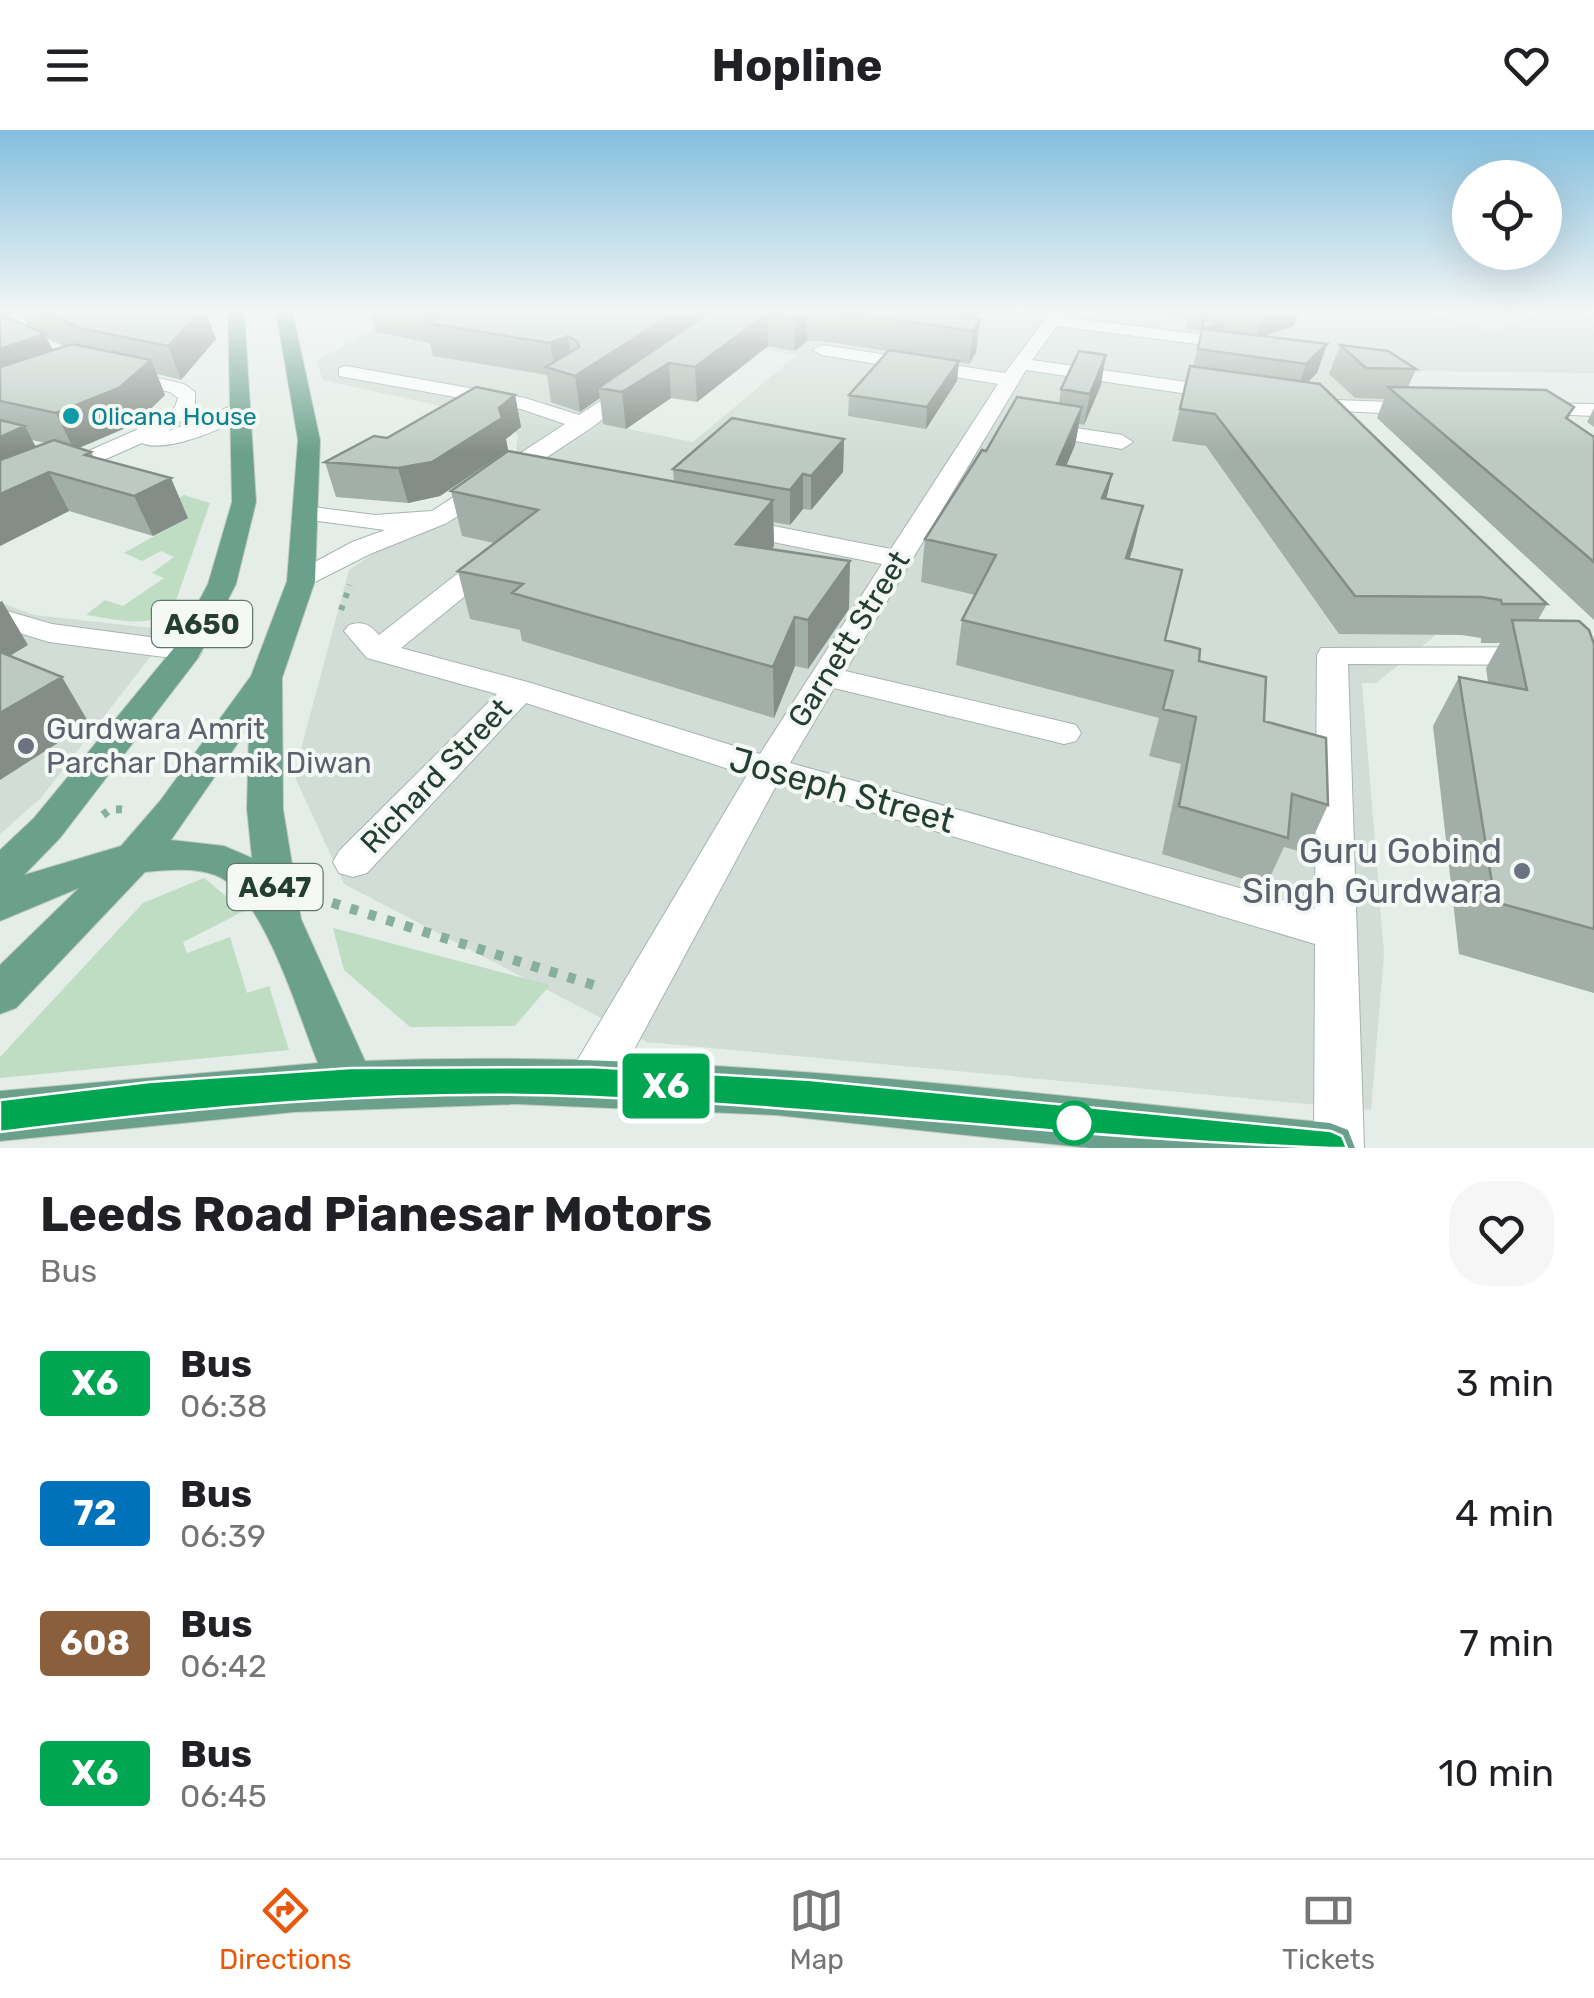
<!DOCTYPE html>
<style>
body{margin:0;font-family:Rubik,sans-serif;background:#f6f6f6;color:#202124;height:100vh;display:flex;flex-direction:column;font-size:38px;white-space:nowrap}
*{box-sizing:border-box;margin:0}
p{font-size:32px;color:#757577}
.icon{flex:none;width:55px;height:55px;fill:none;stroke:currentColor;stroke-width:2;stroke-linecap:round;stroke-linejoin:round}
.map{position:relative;height:1018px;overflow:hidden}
.panel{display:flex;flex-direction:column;background:#fff;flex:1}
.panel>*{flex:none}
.badge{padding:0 20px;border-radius:8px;font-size:35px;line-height:65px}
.tools{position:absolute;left:1452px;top:30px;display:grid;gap:20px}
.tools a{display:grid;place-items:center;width:110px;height:110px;border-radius:50%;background:#fff;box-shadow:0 10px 40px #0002;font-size:50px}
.map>.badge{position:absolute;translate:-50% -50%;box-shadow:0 0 0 5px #fff}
.round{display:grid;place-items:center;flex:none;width:105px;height:105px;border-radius:40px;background:#f6f6f6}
.head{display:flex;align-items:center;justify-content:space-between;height:170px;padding:0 40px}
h1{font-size:48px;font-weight:700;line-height:75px}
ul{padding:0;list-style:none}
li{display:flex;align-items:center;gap:30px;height:130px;padding:0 40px}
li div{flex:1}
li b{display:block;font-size:38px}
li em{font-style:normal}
li .badge{min-width:110px;font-weight:700;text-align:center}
header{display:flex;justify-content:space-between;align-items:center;height:130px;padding:0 40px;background:#fff;font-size:45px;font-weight:700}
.tabs{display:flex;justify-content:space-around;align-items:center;height:140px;border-top:2px solid #e0e0e0;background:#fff;font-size:28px;color:#757577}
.tabs a{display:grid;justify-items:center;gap:5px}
.tabs .selected{color:#ea580c}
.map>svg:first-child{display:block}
.built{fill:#d2ddd7;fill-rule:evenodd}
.green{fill:#beddc3}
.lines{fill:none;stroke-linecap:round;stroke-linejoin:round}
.minor-casing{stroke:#a7b5ae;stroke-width:2}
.major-casing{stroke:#c2c9c6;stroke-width:2}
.path-far2{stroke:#86af9d;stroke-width:6;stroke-dasharray:5 8;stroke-linecap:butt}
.path-far1{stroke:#86af9d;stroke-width:8;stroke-dasharray:6 9;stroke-linecap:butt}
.path{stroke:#86af9d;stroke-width:10;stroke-dasharray:8 11;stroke-linecap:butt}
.minor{fill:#fff;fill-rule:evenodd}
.major{fill:#6aa08c;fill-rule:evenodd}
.wall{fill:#a2aea8;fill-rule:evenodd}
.shaded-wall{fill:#848d88}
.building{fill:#bccac3;stroke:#848d88;stroke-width:2.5}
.line{fill:#00a651;stroke:#fff;stroke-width:2.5}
.culture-dot{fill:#0f9aa8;stroke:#f4f9f6;stroke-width:4}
.worship-dot{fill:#6b7280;stroke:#f4f9f6;stroke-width:4}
.stop-dot{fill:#fff;stroke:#00a651;stroke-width:5}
.labels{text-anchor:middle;stroke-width:8;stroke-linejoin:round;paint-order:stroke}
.far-culture-label{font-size:25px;fill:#0d838f;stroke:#f4f9f6;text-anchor:start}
.shield{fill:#f4f9f6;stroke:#62766e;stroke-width:2.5}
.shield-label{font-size:28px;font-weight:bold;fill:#243e34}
.street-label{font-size:30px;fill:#243e34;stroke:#f4f9f6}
.worship-label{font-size:30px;fill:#5b616d;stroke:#f4f9f6;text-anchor:start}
.near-street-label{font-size:35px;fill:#243e34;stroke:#f4f9f6}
.near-worship-label{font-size:35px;fill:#5b616d;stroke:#f4f9f6;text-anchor:end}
</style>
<header><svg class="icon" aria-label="menu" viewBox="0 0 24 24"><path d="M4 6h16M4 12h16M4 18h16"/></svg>Hopline<svg class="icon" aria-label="heart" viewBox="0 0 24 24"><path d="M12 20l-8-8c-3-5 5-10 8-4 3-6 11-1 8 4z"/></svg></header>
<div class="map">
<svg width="1594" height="1018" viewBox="0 0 1594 1018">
<rect width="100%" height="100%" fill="#e4ede8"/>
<path class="built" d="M408,180H1419L1494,201L1540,180H1583L1594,191V243L1422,241L1388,252L1407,268L1267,279L1258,293L1435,506L1376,553H1362L1384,824L1371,980L647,912L344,754L294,645L349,440L515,329L518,307L509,291L323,250L316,231ZM724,212L797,225L693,312L609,295Z
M0,472L34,485L171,500L41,668L0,704Z"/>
<path class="green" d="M184,365L210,373L174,476C150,501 118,489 86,485L105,470L123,476L164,448L152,443L174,427L161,421L142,431L124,423L187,388L160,380Z
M204,748L244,781L183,812L187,823L230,807L247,863L269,856L289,920L0,948V927L143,773Z
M333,798L550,855L515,896L410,897L344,840Z"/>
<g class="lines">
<g class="minor-casing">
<path id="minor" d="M50,180H78L0,204V194Z
M1052,180H1069L1064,187L1236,209L1245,214L1236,219L1057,196L1032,230L1222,257L1232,263L1222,269L1026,240L845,541L1064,592L1076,595L1081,603L1076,611L1064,614L834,558L790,633L1315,779L1317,525L1321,518L1594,517V535L1348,534L1364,1018H1314L1315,814L777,654L608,968L591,975L574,968L567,952L574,936L747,645L526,573L367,743L353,747L339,743L333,732L339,721L497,564L367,528L344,501L349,495C363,491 369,494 379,505L471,433H491L495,439L491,445L401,518L531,553L760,624L882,434L733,404L720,396L733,388L891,419L998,254L822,225L813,220L822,215L1005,243Z
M346,236L525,268L579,285L624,256H638L641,260L591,298L447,393L370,424L301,459L291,457L287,451L291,445L352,412L385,400L296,388L293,383L296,378L305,376L375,385L432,381L565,294L521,279L339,246V238Z
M120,239L184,254L195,262V279L169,301L234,275L241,273L251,279C233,297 166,324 142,313L0,376V360L161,289L175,277L178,268L170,262L113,249V241Z
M1307,269L1421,273L1431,279L1421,285L1300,279L1297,275Z
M1532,273L1594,274V286L1525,283L1522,279L1525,275Z
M1036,292L1122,305L1133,312L1122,319L1028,303L1025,298Z
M0,479L52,494L187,512L198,514L202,521L198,528L187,530L49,512L0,497Z"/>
</g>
<g class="major-casing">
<path id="major" d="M228,180H244L256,372L236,454L198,528L60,708L24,745L121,716L160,671L251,546L287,451L298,310L276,180H292L320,310L315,451L282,548L283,679L301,789L365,931C689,918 1008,962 1330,993L1348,1000L1355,1018H1090L775,985L516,974L294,982L0,1011V961L318,933C298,885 264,763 215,745C193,737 167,740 145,742L16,878L0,884V835L79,758L0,791V720L34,688L174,518L208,454L232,372ZM249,597L247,679L252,728L224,716L171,710Z"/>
</g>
<path class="path-far2" d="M341,480L350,455"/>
<path class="path-far1" d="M103,685L111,679L129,680
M314,767L321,769"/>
<path class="path" d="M314,767L603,858"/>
<use href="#minor" class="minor"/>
<use href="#major" class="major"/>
</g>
<path class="wall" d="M0,180H205L216,209L181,250L157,244L165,265L135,294L79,318L91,322L94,327L188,388L153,406L69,381L0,416ZM22,183L28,196L6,186ZM47,208L65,217L53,220ZM32,310L41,312L46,313L36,317Z
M370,180H981L974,189L980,190L976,222L969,234L959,232L957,251L926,299L848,286L849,265L887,221L823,211H807L795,221L768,216L697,272L671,268L626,299L603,294L600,268L580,282L551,272L547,245L433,226L430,213L376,202Z
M1126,180H1313L1312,183L1299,182L1294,196L1263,206L1327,214L1317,243L1307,252L1547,474L1538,490L1594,514V863L1459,824L1433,596L1459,547L1488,552L1486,538L1500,513H1481V508L1462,505L1339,504L1206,316L1172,311L1190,236L1193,237L1201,201L1186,199L1189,188Z
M1340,215L1416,239L1408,257L1574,277L1568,289L1594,307V490L1377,288L1384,269L1355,268L1329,244Z
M1101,255L1084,295L1079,294L1075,315L1066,336L1112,344L1106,369L1143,376L1129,429L1165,510L1199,531L1264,591L1328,675L1306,723L1284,717L1266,756L1162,724L1181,634L1149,626L1159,588L956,535L962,490L975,465L921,452L925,409L986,321L1059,274L1061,259Z
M515,265L521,297L506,309L508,320L440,366L408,373L336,367L325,332L387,308Z
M1594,278V297L1587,292Z
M844,309L843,342L811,380L803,379L790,395L773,392L774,416L771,419L849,479L808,539L795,536L774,588L522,511L520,500L470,489L458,441L494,413L462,406L451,361L674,352L673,339Z"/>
<path class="shaded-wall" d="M0,180H21L22,183L0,188Z
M202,180H205L216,209L181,250L168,216Z
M678,180H726L598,258L600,268L580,282L575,246Z
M806,180H807V211L795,221V188Z
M961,180H981L965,200L959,199Z
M1265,180H1299L1294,196L1257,208Z
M767,184L768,216L697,272L695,237Z
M980,190L976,222L969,234L973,201Z
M1224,192L1217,220L1198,219L1196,227L1203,199Z
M45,204L60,237L0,259V219Z
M568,206L573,240H555L550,213Z
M1327,214L1317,243L1296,264L1306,234Z
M1106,225L1101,255L1084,295L1090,264Z
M151,230L165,265L135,294L74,320L56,283Z
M959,231L957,251L926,299L927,277Z
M669,233L671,268L626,299L622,262Z
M515,265L521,297L506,309L508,320L440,366L408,373L398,338L499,278Z
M1082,277L1075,315L1050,374L1057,334Z
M25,296L44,333L0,356V307Z
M844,309L843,342L811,380V346Z
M49,342L69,381L0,416V364Z
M803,344V379L790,395V360Z
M1112,344L1103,384L1102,368Z
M171,348L188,388L153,406L134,366Z
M773,370L774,416L738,461L736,414Z
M1143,376L1133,418L1116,471L1126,428Z
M850,431L849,479L808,539V490Z
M2,471L28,515L0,532V472Z
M795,487V536L774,588L773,537Z
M62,547L89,593L0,650V583Z"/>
<path class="building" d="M40,180H202L168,216L79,198Z
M419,180H678L575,246L546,237L579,217L578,212L568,206L550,213L426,193L444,185Z
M713,180H806L795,188L767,184L695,237L669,233L622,262L598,258Z
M828,180H966L960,187L980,190L973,201Z
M0,184L45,204L0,219Z
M1204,190L1224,192L1203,199L1327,214L1306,234L1198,219Z
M72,214L151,230L119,258L56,283L0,271V237Z
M1340,215L1388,221L1416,239L1366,238Z
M889,220L959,231L927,277L849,265Z
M1079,221L1106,225L1090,264L1061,259Z
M1190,236L1320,254L1547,474H1502L1501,470L1481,467L1355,466L1215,284L1180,279Z
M476,257L515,265L499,278L502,288L432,332L398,338L325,332L374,306L387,308Z
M1388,257L1546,260L1574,277L1566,288L1594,307V432Z
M1017,267L1082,277L1057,334L1112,344L1102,368L1143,376L1126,428L1182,440L1165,510L1200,519L1199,531L1266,547L1264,591L1326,608L1328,675L1292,664L1288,708L1179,676L1196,587L1163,579L1173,541L962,490L996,425L925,409L982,320L986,321Z
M732,288L844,309L811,346L803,344L790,360L673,339Z
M0,290L25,296L0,307Z
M54,310L91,322L85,325L171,348L134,366L49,342L0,364V330Z
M508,321L773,370L736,414L850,431L808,490L795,487L773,537L512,463L523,454L458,441L538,380L451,361Z
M1512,490L1579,491L1589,500L1594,514V799L1495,772L1459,547L1527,560Z
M0,522L62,547L0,583Z"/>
<linearGradient id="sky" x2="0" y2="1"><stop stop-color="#84bede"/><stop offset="0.56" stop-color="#f3f7f5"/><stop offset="1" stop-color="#f3f7f5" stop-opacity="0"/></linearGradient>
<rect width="1594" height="323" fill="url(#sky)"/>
<path class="line" d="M591,937L811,950L1331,1001L1342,1006L1347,1018H1331C1086,1009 840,978 594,967C396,958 197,977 0,1002V970L149,952L350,938Z"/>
<circle class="culture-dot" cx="71" cy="286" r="10"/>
<g class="worship-dot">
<circle cx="26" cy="616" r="10"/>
<circle cx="1522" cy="741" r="10"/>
</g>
<circle class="stop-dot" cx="1074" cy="993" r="20"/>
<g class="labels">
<g class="far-culture-label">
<text x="91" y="295">Olicana House</text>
</g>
<g class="shield">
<rect x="152" y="471" width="100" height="46" rx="8"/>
<rect x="227.5" y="734" width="95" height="46" rx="8"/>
</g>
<g class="shield-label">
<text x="202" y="504">A650</text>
<text x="275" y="767">A647</text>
</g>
<g class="street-label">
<text transform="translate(849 509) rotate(-58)" y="10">Garnett Street</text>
<text transform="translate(436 646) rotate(-46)" y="10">Richard Street</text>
</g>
<g class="worship-label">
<text x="46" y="609">Gurdwara Amrit<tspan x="46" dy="34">Parchar Dharmik Diwan</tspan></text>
</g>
<g class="near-street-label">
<text transform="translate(842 660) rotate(16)" y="12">Joseph Street</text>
</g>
<g class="near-worship-label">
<text x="1502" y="733">Guru Gobind<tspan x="1502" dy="40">Singh Gurdwara</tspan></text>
</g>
</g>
</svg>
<div class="tools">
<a><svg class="icon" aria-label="locate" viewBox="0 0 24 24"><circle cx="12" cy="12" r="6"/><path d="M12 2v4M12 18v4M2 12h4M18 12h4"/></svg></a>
</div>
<b class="badge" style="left:666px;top:956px;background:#00a651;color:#fff">X6</b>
</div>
<section class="panel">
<div class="head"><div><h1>Leeds Road Pianesar Motors</h1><p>Bus</p></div><a class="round"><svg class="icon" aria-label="heart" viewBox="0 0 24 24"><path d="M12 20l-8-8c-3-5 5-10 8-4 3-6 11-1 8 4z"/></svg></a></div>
<ul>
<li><span class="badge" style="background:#00a651;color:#fff">X6</span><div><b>Bus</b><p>06:38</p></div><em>3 min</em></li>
<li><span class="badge" style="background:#0072bc;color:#fff">72</span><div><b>Bus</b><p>06:39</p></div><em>4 min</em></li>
<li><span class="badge" style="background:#8b5e3c;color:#fff">608</span><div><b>Bus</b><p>06:42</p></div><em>7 min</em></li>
<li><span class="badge" style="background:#00a651;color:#fff">X6</span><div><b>Bus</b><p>06:45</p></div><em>10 min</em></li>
</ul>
</section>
<nav class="tabs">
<a class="selected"><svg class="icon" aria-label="directions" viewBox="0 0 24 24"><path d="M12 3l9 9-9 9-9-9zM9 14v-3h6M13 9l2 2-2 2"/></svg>Directions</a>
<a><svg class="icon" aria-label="map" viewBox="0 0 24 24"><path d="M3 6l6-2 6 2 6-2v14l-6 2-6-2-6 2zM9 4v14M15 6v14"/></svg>Map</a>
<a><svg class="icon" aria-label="tickets" viewBox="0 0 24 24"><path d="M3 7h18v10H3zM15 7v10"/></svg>Tickets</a>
</nav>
